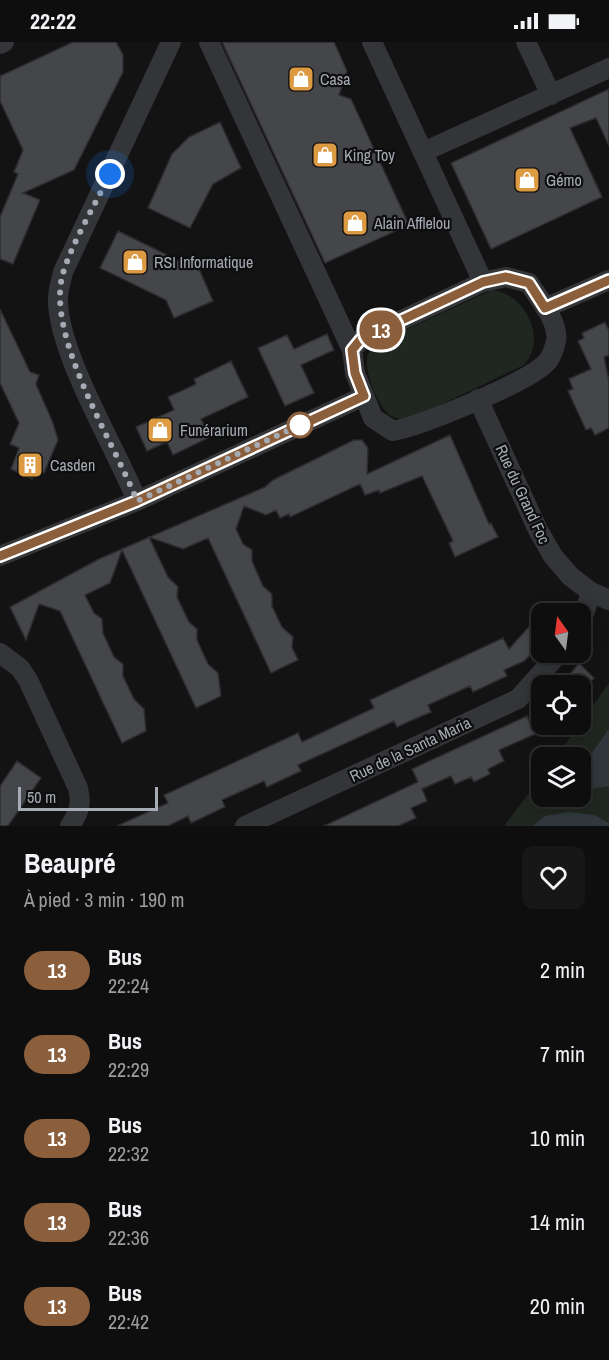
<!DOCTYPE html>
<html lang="fr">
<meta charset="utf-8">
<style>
body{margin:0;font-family:"Archivo Narrow",sans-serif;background:#171718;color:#f1f3f6;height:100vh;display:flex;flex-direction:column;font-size:22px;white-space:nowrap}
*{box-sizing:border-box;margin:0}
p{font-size:20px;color:#9b9c9e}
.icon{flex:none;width:33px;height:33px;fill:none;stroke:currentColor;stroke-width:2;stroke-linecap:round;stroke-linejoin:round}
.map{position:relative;height:784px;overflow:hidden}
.side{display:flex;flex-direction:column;background:#0e0e0f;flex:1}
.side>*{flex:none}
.badge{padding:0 12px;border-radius:20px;font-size:21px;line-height:39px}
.needle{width:39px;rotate:346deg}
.tools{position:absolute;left:531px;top:561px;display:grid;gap:12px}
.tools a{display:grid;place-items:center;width:60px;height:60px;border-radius:12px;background:#0e0e0f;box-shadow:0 3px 15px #0003,0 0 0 2px #2e2e2f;font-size:30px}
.scale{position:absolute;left:18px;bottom:15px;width:140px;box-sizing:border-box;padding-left:6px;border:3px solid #a6abb3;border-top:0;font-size:16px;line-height:21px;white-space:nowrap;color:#a6abb3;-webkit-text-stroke:4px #0e0e0f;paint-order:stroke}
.you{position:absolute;width:30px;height:30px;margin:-15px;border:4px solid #fff;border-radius:50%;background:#1a73e8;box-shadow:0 0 0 9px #1a73e833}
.map>.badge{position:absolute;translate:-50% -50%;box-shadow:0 0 0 3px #fff}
.round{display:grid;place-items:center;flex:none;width:63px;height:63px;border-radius:12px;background:#171718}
.head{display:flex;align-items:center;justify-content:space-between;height:102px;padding:0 24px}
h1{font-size:28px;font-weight:700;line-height:45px}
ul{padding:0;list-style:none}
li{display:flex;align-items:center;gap:18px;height:84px;padding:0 24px}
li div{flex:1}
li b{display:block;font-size:22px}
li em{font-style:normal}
li .badge{min-width:66px;font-weight:700;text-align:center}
.status{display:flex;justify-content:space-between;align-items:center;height:42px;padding:0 30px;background:#0e0e0f;direction:ltr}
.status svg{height:16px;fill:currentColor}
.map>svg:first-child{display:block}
.green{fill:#202620}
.water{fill:#30383d}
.building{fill:#454649;stroke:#2d2d30;stroke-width:1.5}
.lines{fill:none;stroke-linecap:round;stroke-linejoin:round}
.minor{stroke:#343539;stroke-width:20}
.line-casing{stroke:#fff;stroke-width:14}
.line{stroke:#8b5e3c;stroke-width:9}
.walk{stroke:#a6abb3;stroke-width:6;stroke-dasharray:0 10.8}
.stop-dot{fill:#fff;stroke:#8b5e3c;stroke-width:3}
.labels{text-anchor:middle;stroke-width:4.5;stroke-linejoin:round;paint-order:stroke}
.poi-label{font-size:16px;fill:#a6abb3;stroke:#0e0e0f;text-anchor:start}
.street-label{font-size:16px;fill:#a6abb3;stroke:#0e0e0f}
</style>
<div class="status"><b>22:22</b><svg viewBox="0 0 49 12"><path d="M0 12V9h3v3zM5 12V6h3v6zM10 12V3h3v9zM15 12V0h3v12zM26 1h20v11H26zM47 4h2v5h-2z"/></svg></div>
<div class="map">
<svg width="609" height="784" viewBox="0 0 609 784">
<rect width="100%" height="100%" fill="#131314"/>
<path class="green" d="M492,248C525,251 548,297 524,323L413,376C405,377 397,378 390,373C378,365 362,325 368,312C370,308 375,304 377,301Z
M609,641V784H504L541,735L542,754H580V716L556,715Z"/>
<path class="water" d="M609,687V744L585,748L581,744V726Z
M569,770L594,773L609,781V784H533L545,774Z"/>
<path class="building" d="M73,0H116L123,13V30L74,128L23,151L40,158L13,222L0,217V175L18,132L14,130L23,108L0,59V34Z
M222,0H334L347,29L339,53L351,57L409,183L325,221Z
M609,47V104L596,76L570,86L602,155L491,207L451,121Z
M220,80L241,126L213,142L190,186L148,166L172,112L189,95Z
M118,189L200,229L213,259L174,276L166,258L100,226Z
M0,267L30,330L39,333L36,342L53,381L58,398L44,431L36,428L32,437L11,427L19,406L10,402L19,381L0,341Z
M605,280L609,289V313L604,315L609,339V386L595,393L591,386L586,388L568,349L573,347L569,337L591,327L578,299L584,296L582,291Z
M327,292L334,308L301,323L314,351L285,364L258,306L287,293L294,307Z
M231,319L248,355L201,377L210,395L173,413L167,400L147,409L136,385L174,368L168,355L196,342L194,337Z
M450,393L489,482L491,481L498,495L455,515L449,501L453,499L422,434L380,451L379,448L365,453L360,442L290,475L289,472L280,476L276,468L266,473L244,464L236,487L243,502L252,508V519L263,544L272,552V564L282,585L293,595L292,605L298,618L271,631L208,496L183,507L149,495L168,535L178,545L177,555L189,580L197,587V598L208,622L218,631L221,654L196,666L122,508L110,541L85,553L94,571L102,577L103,591L114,615L123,622V634L134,657L144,667L146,689L122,701L60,569L39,562L26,598L10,565L99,517L265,445L273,438L354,398H362L368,406L367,432Z
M534,579L542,587V613L535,608L524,619L504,628L507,634L473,650L470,644L428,663L431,670L410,679L397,685L394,679L298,723L301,729L267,745L264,739L222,758L225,765L191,781L188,774L168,784H117L168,761L164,753L298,691L302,700L340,682L374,666L370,658L503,596L509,607Z
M579,621L594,636L587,644H560Z
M527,674L535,692L499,708L504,719L488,727L490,732L474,740L471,735L455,742L451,734L422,747L427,759L411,766L416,776L398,784H324L418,740L412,727Z
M17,719L41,736L8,784H0V744Z"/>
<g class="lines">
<path class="minor" d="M209,0L352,308L355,331L373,376L393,389C421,384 529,340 547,320C551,316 555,304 556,299C559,279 539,257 529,241L506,235L483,240L361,297L352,308
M372,0L483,240
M526,0L551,53
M0,2L4,0
M423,110L609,26
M545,266L609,238
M478,357L538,488L553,514L570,534L591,550L609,558
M137,459C116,406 57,310 58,257C58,248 61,239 63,230L171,0
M0,514L137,459L364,354
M580,584L591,550
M0,611L20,626L28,638L78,746C82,763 79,770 70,784
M245,784L518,657L560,610"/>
</g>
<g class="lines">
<g class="line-casing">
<path id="line" d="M0,514L137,459L364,354L355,331L352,308L361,297L483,240L506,235L529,241L545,266L609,238"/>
</g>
<use href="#line" class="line"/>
<path class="walk" d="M110,132C96,161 72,201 63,231C45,294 113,398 137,459L300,383"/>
</g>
<defs>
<g id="shop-square" transform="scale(1.35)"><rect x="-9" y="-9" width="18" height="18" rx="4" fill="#dc9a43" stroke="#0e0e0f"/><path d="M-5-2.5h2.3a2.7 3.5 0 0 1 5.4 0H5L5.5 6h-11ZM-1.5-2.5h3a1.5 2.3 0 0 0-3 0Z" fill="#fff"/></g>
<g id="building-square" transform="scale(1.35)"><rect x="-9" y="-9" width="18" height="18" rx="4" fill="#dc9a43" stroke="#0e0e0f"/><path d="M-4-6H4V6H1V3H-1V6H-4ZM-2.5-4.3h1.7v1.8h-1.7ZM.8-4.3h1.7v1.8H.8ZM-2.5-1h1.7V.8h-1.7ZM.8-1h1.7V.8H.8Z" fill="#fff"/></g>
</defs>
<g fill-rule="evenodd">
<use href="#shop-square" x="301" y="37"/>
<use href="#shop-square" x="325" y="113"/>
<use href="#shop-square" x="527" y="138"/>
<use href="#shop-square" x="355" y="181"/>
<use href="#shop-square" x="135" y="220"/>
<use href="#shop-square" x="160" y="388"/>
<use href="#building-square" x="30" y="423"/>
</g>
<circle class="stop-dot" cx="300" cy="383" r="12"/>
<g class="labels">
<g class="poi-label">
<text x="320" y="43">Casa</text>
<text x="344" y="119">King Toy</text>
<text x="546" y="144">Gémo</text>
<text x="374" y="187">Alain Afflelou</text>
<text x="154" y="226">RSI Informatique</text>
<text x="180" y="394">Funérarium</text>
<text x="50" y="429">Casden</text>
</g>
<g class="street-label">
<text transform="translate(523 452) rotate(65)" y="6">Rue du Grand Foc</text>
<text transform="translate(410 707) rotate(-25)" y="6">Rue de la Santa Maria</text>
</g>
</g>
</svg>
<div class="tools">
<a><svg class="needle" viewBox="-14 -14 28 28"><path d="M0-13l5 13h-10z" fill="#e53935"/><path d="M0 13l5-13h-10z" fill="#9b9c9e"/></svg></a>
<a><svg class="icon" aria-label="locate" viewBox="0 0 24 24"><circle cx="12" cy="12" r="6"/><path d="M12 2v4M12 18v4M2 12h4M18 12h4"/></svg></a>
<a><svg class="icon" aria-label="layers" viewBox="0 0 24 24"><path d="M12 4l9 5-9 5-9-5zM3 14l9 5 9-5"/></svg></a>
</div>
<div class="scale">50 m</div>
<div class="you" style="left:110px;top:132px"></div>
<b class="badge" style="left:381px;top:288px;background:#8b5e3c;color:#fff">13</b>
</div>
<section class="side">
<div class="head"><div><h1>Beaupré</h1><p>À pied · 3 min · 190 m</p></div><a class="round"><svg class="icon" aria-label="heart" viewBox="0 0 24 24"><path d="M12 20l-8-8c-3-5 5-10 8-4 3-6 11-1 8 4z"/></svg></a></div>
<ul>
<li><span class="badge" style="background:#8b5e3c;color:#fff">13</span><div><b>Bus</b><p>22:24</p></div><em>2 min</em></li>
<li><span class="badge" style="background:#8b5e3c;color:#fff">13</span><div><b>Bus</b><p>22:29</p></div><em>7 min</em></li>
<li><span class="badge" style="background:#8b5e3c;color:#fff">13</span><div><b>Bus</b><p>22:32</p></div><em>10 min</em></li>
<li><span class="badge" style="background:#8b5e3c;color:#fff">13</span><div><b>Bus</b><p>22:36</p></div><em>14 min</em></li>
<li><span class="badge" style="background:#8b5e3c;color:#fff">13</span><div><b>Bus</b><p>22:42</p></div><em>20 min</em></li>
</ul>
</section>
